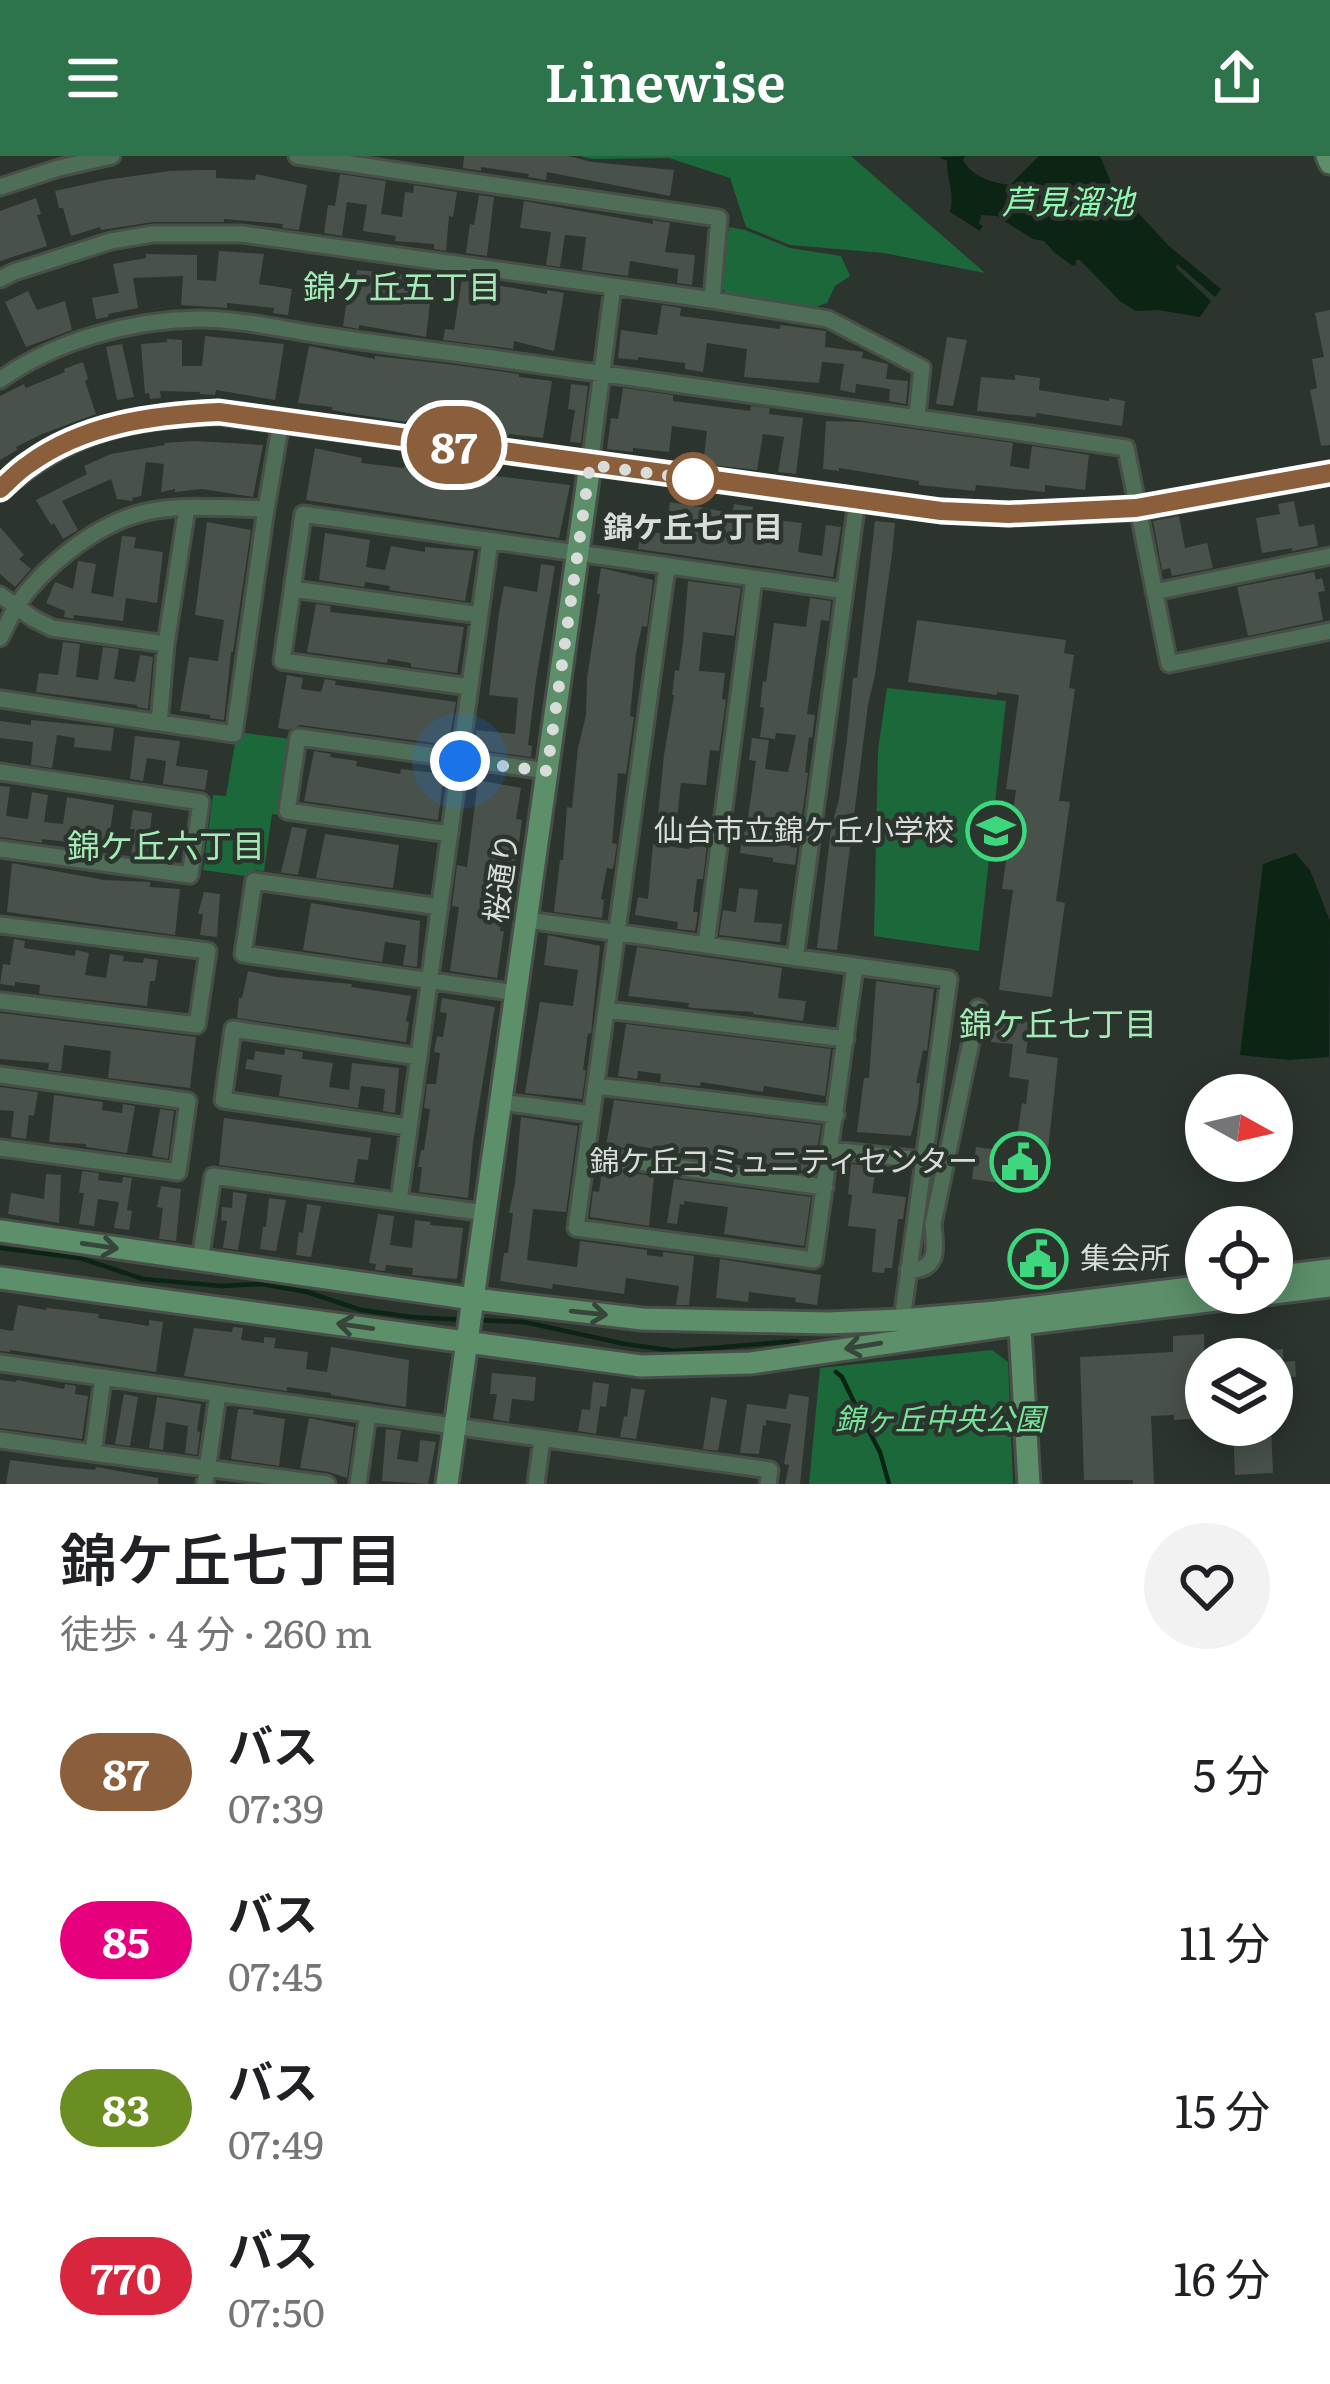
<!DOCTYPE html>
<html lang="ja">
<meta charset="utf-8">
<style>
body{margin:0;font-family:Literata,"Noto Sans JP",serif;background:#f2f2f2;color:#202124;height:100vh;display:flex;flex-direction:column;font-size:45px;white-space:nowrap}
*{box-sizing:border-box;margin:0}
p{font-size:39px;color:#757577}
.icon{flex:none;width:66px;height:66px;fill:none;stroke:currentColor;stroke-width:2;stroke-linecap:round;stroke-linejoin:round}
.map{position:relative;height:1328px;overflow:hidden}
.sheet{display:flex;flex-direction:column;background:#fff;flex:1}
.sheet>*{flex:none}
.badge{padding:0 24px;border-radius:39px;font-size:42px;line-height:78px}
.needle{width:78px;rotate:98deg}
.buttons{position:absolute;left:1185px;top:918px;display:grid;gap:24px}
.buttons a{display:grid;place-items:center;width:108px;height:108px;border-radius:50%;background:#fff;box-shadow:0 6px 30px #0003;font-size:60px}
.you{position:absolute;width:60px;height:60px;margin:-30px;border:9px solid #fff;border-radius:50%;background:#1a73e8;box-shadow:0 0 0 18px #1a73e833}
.map>.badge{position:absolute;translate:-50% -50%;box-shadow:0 0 0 6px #fff}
.round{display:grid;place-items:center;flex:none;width:126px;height:126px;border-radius:63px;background:#f2f2f2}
.headline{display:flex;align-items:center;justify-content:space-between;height:204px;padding:0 60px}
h1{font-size:57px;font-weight:600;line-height:90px}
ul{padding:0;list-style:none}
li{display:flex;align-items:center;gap:36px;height:168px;padding:0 60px}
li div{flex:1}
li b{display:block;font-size:45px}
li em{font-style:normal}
li .badge{min-width:132px;font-weight:700;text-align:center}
header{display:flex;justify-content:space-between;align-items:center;height:156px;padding:0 60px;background:#2d734c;color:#fff;font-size:54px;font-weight:600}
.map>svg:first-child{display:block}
.green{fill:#1b693b}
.water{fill:#0b2414}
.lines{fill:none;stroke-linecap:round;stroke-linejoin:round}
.stream{stroke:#0b2414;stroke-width:4.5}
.building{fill:#48514a}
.street-casing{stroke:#484f49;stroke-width:21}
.secondary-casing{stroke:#484f49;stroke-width:27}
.street{stroke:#4f6e57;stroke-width:15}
.secondary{stroke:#5d8f6b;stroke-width:21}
.oneway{stroke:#36463a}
.line-casing{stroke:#fff;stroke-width:27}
.line{stroke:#8b5e3c;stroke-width:18}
.walk{stroke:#d8ddd9;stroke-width:12;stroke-dasharray:0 21.6}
.stop-dot{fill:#fff;stroke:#8b5e3c;stroke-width:6}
.labels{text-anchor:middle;stroke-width:9;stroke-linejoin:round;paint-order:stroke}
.stop-label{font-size:30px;font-weight:bold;fill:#d8ddd9;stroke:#2c342e}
.poi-label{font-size:30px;fill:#d8ddd9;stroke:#2c342e;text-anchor:end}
.street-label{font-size:30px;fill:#d8ddd9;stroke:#2c342e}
.park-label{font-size:30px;font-style:italic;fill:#77e39b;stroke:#2c342e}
.water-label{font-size:33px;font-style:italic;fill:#8efab1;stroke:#2c342e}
.neighbourhood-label{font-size:33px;fill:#a4ebb8;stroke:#2c342e}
</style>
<header><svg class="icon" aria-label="menu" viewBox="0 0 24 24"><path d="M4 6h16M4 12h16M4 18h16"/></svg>Linewise<svg class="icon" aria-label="share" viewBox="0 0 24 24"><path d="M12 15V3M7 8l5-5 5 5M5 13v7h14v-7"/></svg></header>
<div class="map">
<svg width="1330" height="1328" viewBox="0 0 1330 1328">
<rect width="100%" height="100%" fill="#2c342e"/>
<path class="green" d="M580,0H851L985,117L884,97L790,89L746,71L730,22L669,2L592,3Z
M729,71L745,74L790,92L841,100L850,120L835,130L827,147L816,151L727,139L721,130Z
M887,532L1006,545L979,795L874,780L878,594Z
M237,576L291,583L281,659L272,658L264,715L255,714L253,721L203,714L213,639L226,640Z
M992,1194L1008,1206L1013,1328H809L820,1212Z"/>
<path class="water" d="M965,0L963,4C971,20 992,27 1010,29L1039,0H1100L1112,29L1169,90L1221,133L1215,141L1177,108L1176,112L1211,145L1200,161L1158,154L1136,155L1120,145L1080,104H1076V109L1073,110L1055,97L1044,85L1033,83L996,60L981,59L979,68L983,70L980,75L950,56C955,36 947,26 947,5L939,1Z
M1295,697L1310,714L1330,765L1329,901L1289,904L1240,899L1263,708Z"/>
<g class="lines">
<path class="stream" d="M0,1092L80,1102L143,1123L221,1130L262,1128L307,1136L361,1154L411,1161L466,1164
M477,1164L524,1166L625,1188L675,1195L797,1185L800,1188
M836,1216L842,1221L855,1248
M861,1260L880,1296L889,1328"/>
</g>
<path class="building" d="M464,0H568L592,6L674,14L670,40L547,16L546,24L528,21L529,18L481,11V15L463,12Z
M200,14H216V22L255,24L256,18L307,29L299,74L282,72L283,68L224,63V66H153L101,74L100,71L71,80L63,52H59L55,35L105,24L170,15Z
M340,18L386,25L381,58L402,61L405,36L413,37L414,29L457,36L453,61L449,60L446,95L434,93V88L395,85L396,80L363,75L367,49L347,46L342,80L324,77L328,49L335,50Z
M479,39L494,41L487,100L466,97L470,68L474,69Z
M36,42L41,58L37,59L47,90L0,105V55Z
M524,45L653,68V64L670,67L665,96L695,99L692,129L677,127L678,113L630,105L628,120L582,114L586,81L565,79L560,111L546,109L551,76L520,72Z
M219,95L264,98L259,128L292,133L288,159L273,157L274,152L227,147V152L181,149L183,120L133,122L138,152L108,158V161L96,163L92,142L119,137L113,108L146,102V98L197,99V124L216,125Z
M357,114L433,121L426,181L359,169V173L343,170L348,137L353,138Z
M462,123L547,138V134L564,137L554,195L514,185L513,193L443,184L445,173L454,174Z
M28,135L37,154L65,145L72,174L26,191L5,146Z
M662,149L681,152L680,160L780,173V169L826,175L825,191L863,196L862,202L888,208L886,223L908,225L906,248L889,245L890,233L856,228L855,237L840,234L844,208L822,206L819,227L744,221L747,193L707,187L703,216L685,213V207L638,201V204L618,202L621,174L657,179Z
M1330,154V289L1321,290L1310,234L1317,232L1312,203L1324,201L1315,157Z
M205,180L284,188L275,244L216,234L215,239L200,238V236L160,235L161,242L150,243L149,237L145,238L141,188L167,186V183L182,184V210H202Z
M947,181L967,184L953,250L936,248Z
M122,188L134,241L117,244L106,191Z
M309,190L375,203V200L455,209L519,218V221L552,225L543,282L509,278L508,281L493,279L354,258L332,254V251L298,247Z
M83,206L88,223L85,225L96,258L42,278L16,291L17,294L0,304V240L24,228L26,232L65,216L64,213Z
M1015,219L1040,222L1039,234L1109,245V242L1125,245L1122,270L1036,257V261L977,255L981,221L1015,224Z
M571,228L588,230L581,287L570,286L575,254L568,253Z
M623,232L673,239V245L750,255L751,250L770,252L769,258L803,262L796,318L778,316L784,281L763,278L757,314L703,308L707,275L672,270L669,296L633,292V296L607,293L611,262L618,263Z
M826,265L863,266L1013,287L1010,310L1029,313L1032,290L1089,299L1085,334L1045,329V336L976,329L975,335L919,329V325L839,312V315L823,313Z
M194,285L263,289L253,341L202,333L175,336V333L161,336L164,308L146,306L141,340L132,342L133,345L117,343L111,323L62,345L78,374L63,383L54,367L51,369L36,344L87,318L84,310L111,298L165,289L164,287Z
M315,292L362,302L361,307L404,312L405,309L420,311L419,315L446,318L447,314L570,329L559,382L306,344Z
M1294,345L1299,371L1314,368L1318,390L1292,395V392L1262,397L1256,362L1280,358L1278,348Z
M670,346L732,357L734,348L753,351L752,357L777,360L776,364L802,367L798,396L822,400L826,369L841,371L833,421L638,393L641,374L665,378Z
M1179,360L1185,392L1207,387L1213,412L1172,420L1170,412L1162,414L1153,365Z
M875,365L895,367L892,398L875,519L868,549L837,794L817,792L831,673L839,643L847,583L853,522H857Z
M207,366L251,374L233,496H231L224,564L210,562V559L180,555L189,501L218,505L224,464L195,459Z
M0,371L24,399L19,403L31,413L15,431L0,418Z
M325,377L370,384L366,411L385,414L391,390L425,396V391L474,395L465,445L389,434L390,430L365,426L364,431L319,424Z
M122,380L136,381L134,392L163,396L157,447L126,442L123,465L74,459L73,463L64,461L65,455L46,447L55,426L73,433L78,405L96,408L91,437L113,441Z
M541,408L555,410L536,524L528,589L532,590L531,601L479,594L481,585L475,584L476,574L515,578L518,542L489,539L499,457L504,430L537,436Z
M601,412L653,424L647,471L642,470L636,497L630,560L634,561L626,618L618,617L612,687L617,688L613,713L607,712L601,743L604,744L602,762L554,756L560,704H563L567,651L572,652L578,592L586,559L587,522L600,438H597Z
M1314,416L1316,424L1322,422L1325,435L1318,436L1323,464L1248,480L1237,431Z
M688,425L741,432L734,480L703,476L699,515L725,517L722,543L726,544L719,595L710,594L706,629L681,627L677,662L658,660L664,599L674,539H672L675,514L679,515L683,486Z
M810,442L831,445L829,465L821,464L807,558L815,559L812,582L809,581L805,616L808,617L795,709L773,706V702L740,697L743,675L746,676L756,605L749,604L752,582L769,584L765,613L788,616L796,579L776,577L775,583L760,581L764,552L760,551L763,525L766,526L774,467L806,471Z
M316,448L331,450L330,456L464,471L457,517L411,511V507L388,503L387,507L307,496Z
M917,464L1066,484L1064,497L1074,499L1069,532L1075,533L1059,645L1070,646L1056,745L1065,747L1052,841L999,834L1013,734L1002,733L1016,634L1006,633L1019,539L997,536V539L908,526Z
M63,486L80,488L76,521L98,524L103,491L119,493L114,523L135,526L140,499L153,501L148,553L137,551V549L36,536L39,517L58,519Z
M287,519L303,522L301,533L321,536L325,523L336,525L335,529L456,546L448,589L300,569L288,574L278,572Z
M31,564L114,572L111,595L74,591L75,582L57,579L52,612L31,609L33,586L0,582V565L31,569Z
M135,580L180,585L176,610L208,614L205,634L163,628L166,605L147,602L143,625L130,623Z
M314,595L331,598L330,601L357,605L356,610L400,618L401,613L444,618L438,664L304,645Z
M478,624L521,632L516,663L522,664L519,686L513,714H509L504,740L500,775H504L497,822L450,815L459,751L452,750L457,709L467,711Z
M0,630L10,631L6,660L28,663L32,636L48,639L44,666L63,668L67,641L114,649L107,696L68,689V686L42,683V687L0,681Z
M133,654L152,657L147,701L131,699L135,673H130Z
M692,670L709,672L703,723H697L693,756H698L695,775L677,773L678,766L635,759L638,741L648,743L653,688L689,693Z
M292,671L307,673L298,719L271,715L281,716Z
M325,678L399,689L393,732L316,722Z
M12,707L104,724L150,726V731L180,733L175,779L7,756Z
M739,732L758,734L754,766L782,768L780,786L719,779L723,754L736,756Z
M204,736L220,738L217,781L200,779L203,758H198Z
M311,747L420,765L417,811L403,809L406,789L385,786L382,806L303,794Z
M548,779L600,790L591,878L588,877L583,914H586L582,943L525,937L540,846L573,850L578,814L544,809Z
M14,783L25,785L24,792L75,800L76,794L89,797L85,819L106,822L110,798L124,800L123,805L143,807L144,802L158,804L155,825H150L147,850L39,838L40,829L15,826V830L0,828L3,808L10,809Z
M637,791L782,812L778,842L806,845L803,865L753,858V856L692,852L688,851L689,847L628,840Z
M248,815L277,821L352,828L351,831L411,840L406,865L409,866L406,886L237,862L239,842H242Z
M876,825L934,833L927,895L923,894L916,927H920L918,949L911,980L857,976L864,922H869Z
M442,842L495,851L473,986L468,1042L419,1036L422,1011H418L421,994H424L430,953L424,952L427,928H436L440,897L434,896L437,880L443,881L447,857L440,856Z
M0,857L196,881L190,932L108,922L111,895L64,889L61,915L48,914L49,907L0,903Z
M994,862L1030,866L1026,897L1058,902L1048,994H1044L1039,1033L972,1023L976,991L1007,995L1008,988L1016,989L1022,947L1026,948L1029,924L1009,921L1013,888L991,886Z
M626,868L831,893L825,940L764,930L763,936L701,926L700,930L660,926L661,918L638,915L637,923L618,920Z
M285,893L303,896L302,903L333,907L329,931L349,934L352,907L399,912L395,957L383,955L385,933L361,930L358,952L279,940L282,919L245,913L247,903L254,904L255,895L284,899Z
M0,931L38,936L34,960L29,959L26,983L11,981L14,955L0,954Z
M54,939L103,946L102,954L122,957L123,948L135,950L127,997L86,991V988L49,986Z
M614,944L821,969L814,1017L732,1001L691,996L690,999L626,988V992L606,990Z
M160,953L174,955L168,1003L152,1000Z
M521,961L578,970L566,1056L533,1053L527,1104L577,1111L580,1085L647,1094V1099L663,1101V1096L694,1100L689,1149H676L679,1130L626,1122L624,1138L553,1128L552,1133L500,1125L504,1097H508L513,1057H509L515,1028Z
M224,962L371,982L368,1004L358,1003L354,1027L219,1009Z
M851,1008L876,1011L872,1037L906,1041L903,1063H898L892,1112H885L884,1117L872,1116L876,1073L848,1070L852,1039L848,1038Z
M602,1013L654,1020L649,1070L590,1061L593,1035L599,1036Z
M82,1015L99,1017L98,1024L122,1027L123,1021L132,1022L127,1054L132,1055L129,1074L114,1072L119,1046L98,1043L94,1070L79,1068L84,1037H79Z
M46,1018L61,1019L59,1067L8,1058L11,1037L44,1043Z
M674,1023L811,1041L804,1090L724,1078L728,1051L684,1045V1049L680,1048L677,1068L667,1067Z
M161,1030L181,1033L176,1085L159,1083L163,1052L157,1051Z
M233,1036L247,1038L238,1094L223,1092L227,1065L221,1064L222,1051L232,1052Z
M269,1042L286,1044L276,1095L260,1093L263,1071H266Z
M307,1048L321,1050L311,1101L296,1099L299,1076L303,1077Z
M378,1058L394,1060L390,1089L412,1092L415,1064L431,1066L430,1069L463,1072L457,1123L412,1119L413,1112L386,1109L385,1115L375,1114L376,1108L369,1107Z
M720,1103L821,1119L817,1149L795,1146L796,1142L749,1136L748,1146L716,1142Z
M18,1149L46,1154L47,1152L99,1158L98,1162L149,1170V1164L163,1166L156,1216L10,1194V1196L0,1195V1173L13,1175Z
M233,1171L243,1172L241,1184L264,1187V1181L276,1182L274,1192L308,1196L306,1213L327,1216L331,1191L409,1204L406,1251L331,1239V1237L287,1231V1235L184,1220L194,1172L232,1176Z
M1204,1178L1206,1262L1174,1264V1259L1151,1260L1154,1328H1133V1324H1084L1080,1201L1173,1196V1180Z
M1283,1193V1206L1295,1205L1296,1221H1285L1286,1249H1272V1194Z
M492,1217L536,1221L534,1245L512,1243L509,1266L493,1263L497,1238H490Z
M0,1224L16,1226L17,1224L64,1233L65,1228L76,1230L75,1238L88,1240L82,1283L0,1272Z
M593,1226L609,1228L606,1251L600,1250L596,1278L578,1275L582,1253L590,1254Z
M631,1232L645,1234L636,1283L620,1281L624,1260L627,1261Z
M124,1238L138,1241L130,1290L115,1288Z
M789,1238L809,1241L800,1328H785L789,1309L784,1308L791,1268L766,1264V1270L763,1269L759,1298L740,1297L747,1248L786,1253Z
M157,1241L201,1248L197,1275L200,1276L197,1299L185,1297L188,1270L166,1266L163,1294L149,1292Z
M711,1241L727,1244L718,1295L703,1293Z
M238,1253L254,1254L253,1258L285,1263L279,1310L231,1303Z
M309,1262L354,1271L347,1322L329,1316L300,1312Z
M1233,1269H1271L1273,1317L1235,1319Z
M386,1273L401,1275L397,1303L418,1306L420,1284L436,1286L428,1328L382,1325Z
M10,1304L65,1311L95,1314L96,1311L158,1322V1328H6Z"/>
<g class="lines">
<g class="street-casing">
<path id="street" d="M297,0L719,62L712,144
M0,31L59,12L112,0
M0,123L14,116L111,85L153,78H242L712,144L828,163L922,212L917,260
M0,224C55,185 130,164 198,163C237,163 276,172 315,178C369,187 423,193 477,200C694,229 910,260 1126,292L1169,508L1330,475
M590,309L613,130
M667,411L576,1072L814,1104L855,811
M293,433L480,459
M1154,436L1330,400
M0,439L34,463L52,472L166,488
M0,482C6,471 11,459 17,449C43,411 92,372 135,359C173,347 226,352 266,353
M470,531L282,505L303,358L845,435
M0,543L234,578L266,353L281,266
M159,567L166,488L187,352
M0,616L201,646L190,719L0,693
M450,678L287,655L298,581L547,615
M440,751L254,725L243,798L517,837
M527,764L949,823L902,1164
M0,769L208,795L197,869L0,845
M706,789L754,423
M795,802L857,345
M607,854L846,883
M0,919L188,945L178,1016L0,992
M597,930L836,959
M501,946L591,958
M409,971L223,944L233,873L419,901
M831,994L922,1004
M586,999L825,1031
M399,1045L490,385
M200,1104L213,1020L486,1057
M908,1114C940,1114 935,1093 933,1068L978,852
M0,1207L770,1314L768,1328
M0,1284L93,1297L103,1222
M93,1297L327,1328
M205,1328L218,1238
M358,1328L368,1258
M536,1328L542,1283"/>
</g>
<g class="secondary-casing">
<path id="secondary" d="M1327,0L1330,7
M0,333C68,273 131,260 219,257L941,355L1009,358L1137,353L1330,317
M0,1075L466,1142L642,1163L827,1167L902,1164L996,1156L1206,1130
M1272,1121L1330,1114
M0,1122L641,1210L751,1207L998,1171L1330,1130
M1019,1155L1029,1328
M447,1328L590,309"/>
</g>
<use href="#street" class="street"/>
<use href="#secondary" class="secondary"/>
</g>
<defs><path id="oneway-shaft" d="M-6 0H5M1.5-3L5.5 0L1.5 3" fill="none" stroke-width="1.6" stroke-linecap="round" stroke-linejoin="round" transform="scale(3)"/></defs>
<g class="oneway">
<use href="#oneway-shaft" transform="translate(100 1090) rotate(8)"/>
<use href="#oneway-shaft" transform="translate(589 1157) rotate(6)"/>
<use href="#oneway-shaft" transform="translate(355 1170) rotate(-172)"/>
<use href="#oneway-shaft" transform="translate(863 1190) rotate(171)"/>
</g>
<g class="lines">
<g class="line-casing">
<path id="line" d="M0,333C9,325 18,315 29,308C84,268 153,259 219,256L941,355L1009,358L1136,352L1330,317"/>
</g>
<use href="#line" class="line"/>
<path class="walk" d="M460,605L547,615L590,309L693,323"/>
</g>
<defs>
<g id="school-ring" transform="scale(3)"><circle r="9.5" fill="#2c342e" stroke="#3dd77e" stroke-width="1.5"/><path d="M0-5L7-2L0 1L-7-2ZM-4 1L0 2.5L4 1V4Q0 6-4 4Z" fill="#3dd77e"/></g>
<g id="civic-ring" transform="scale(3)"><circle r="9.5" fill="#2c342e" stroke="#3dd77e" stroke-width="1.5"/><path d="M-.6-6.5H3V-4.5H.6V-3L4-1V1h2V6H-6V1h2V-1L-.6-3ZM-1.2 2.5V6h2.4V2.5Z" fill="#3dd77e"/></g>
</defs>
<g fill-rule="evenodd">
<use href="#school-ring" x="996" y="675"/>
<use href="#civic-ring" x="1020" y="1006"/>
<use href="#civic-ring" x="1038" y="1103"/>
</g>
<circle class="stop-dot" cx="693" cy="323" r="24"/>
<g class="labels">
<g class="stop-label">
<text x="693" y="382">錦ケ丘七丁目</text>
</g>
<g class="poi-label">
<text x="954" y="685">仙台市立錦ケ丘小学校</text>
<text x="978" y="1016">錦ケ丘コミュニティセンター</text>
<text x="1080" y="1113" text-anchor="start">集会所</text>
</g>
<g class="street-label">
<text transform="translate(502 722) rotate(-82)" y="10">桜通り</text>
</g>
<g class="park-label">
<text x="940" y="1274">錦ヶ丘中央公園</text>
</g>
<g class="water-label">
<text x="1068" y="58">芦見溜池</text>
</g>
<g class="neighbourhood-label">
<text x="402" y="143">錦ケ丘五丁目</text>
<text x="166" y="702">錦ケ丘六丁目</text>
<text x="1058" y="880">錦ケ丘七丁目</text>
</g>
</g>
</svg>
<div class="buttons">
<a><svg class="needle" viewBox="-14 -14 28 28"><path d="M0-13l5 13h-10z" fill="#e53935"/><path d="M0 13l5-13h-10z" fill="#757577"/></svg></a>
<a><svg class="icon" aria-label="locate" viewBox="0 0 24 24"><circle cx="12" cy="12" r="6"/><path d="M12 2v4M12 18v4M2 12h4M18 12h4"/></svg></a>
<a><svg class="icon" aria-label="layers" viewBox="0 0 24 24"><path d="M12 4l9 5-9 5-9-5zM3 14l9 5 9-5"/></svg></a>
</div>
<div class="you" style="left:460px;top:605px"></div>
<b class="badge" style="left:454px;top:289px;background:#8b5e3c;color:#fff">87</b>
</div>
<section class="sheet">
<div class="headline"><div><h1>錦ケ丘七丁目</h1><p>徒歩 · 4 分 · 260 m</p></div><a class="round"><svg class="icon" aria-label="heart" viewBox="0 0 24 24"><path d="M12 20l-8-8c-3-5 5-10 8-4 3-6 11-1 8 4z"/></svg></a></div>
<ul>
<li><span class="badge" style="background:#8b5e3c;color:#fff">87</span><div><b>バス</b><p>07:39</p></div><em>5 分</em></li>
<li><span class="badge" style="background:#e6007e;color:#fff">85</span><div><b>バス</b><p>07:45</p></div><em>11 分</em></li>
<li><span class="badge" style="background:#6b8e23;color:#fff">83</span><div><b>バス</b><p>07:49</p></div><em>15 分</em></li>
<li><span class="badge" style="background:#d7263d;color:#fff">770</span><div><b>バス</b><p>07:50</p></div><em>16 分</em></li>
</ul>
</section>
